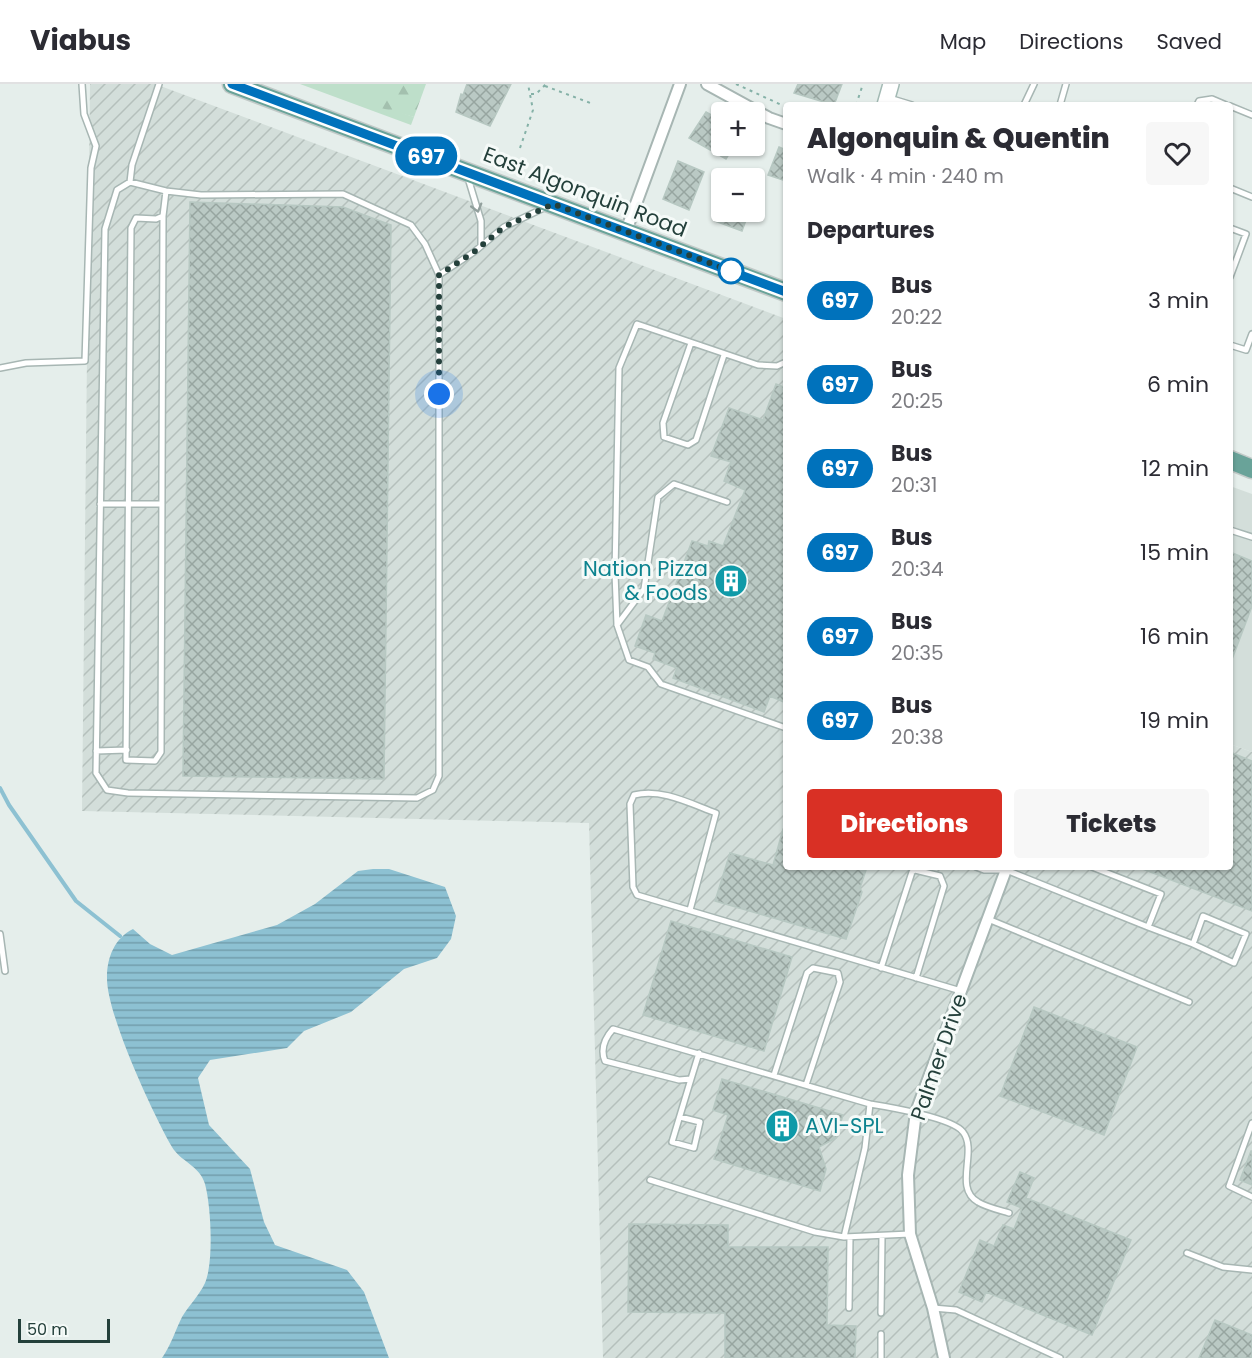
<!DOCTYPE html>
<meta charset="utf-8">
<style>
body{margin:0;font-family:Poppins,sans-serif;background:#f7f7f7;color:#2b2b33;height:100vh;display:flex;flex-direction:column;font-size:22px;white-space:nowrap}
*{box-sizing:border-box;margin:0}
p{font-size:20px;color:#7c7c81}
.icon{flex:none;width:33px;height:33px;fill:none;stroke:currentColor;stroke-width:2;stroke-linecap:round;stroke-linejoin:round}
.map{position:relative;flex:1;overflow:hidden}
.side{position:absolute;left:783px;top:18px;width:450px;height:768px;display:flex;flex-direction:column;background:#fff;border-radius:6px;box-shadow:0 2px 4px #0004}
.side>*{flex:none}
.badge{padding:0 12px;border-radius:20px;font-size:21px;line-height:39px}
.controls{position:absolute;left:711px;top:18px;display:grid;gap:12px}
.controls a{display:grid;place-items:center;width:54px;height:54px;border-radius:6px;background:#fff;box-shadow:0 2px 4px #0004;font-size:30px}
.scale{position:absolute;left:18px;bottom:15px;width:92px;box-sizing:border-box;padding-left:6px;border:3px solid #24403b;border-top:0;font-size:16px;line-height:21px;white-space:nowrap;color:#24403b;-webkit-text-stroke:4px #f5faf8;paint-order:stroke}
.you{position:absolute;width:30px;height:30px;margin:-15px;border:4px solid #fff;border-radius:50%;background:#1a73e8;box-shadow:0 0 0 9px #1a73e833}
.map>.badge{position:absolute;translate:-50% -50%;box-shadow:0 0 0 3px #fff}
h2{padding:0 24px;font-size:22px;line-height:54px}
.round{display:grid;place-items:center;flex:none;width:63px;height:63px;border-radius:6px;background:#f7f7f7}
.overview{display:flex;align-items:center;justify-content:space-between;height:102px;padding:0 24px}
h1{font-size:28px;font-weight:800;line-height:45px}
.button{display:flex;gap:12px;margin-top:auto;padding:12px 24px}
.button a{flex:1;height:69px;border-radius:6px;background:#d93025;color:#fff;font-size:24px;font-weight:800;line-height:69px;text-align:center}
.button a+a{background:#f7f7f7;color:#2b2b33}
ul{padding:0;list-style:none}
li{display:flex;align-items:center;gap:18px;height:84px;padding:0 24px}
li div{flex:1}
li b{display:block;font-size:22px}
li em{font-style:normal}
li .badge{min-width:66px;font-weight:700;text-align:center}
header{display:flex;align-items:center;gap:36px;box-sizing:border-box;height:84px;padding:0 30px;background:#fff;border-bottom:2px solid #e1e1e2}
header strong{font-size:28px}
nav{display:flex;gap:33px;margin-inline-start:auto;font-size:21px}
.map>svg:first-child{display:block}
.built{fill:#d3deda}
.industrial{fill:url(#industrial-furrows)}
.grass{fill:#bedfca}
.forest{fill:url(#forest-firs)}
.water{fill:url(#water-rules)}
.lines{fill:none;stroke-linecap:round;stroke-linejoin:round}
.stream{stroke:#8dc1d2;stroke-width:4}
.building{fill:url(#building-cross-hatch);stroke:#b7c8c2;stroke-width:1.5}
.service-casing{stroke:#a7b6b3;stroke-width:8}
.minor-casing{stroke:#a7b6b3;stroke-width:14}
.secondary-casing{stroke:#a3bab4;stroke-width:18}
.primary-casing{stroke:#c2cac8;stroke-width:21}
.path{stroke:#85b1a7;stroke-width:2;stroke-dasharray:3 4.5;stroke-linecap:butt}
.service{stroke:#fff;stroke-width:5}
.minor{stroke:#fff;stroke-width:10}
.secondary{stroke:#fff;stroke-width:15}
.primary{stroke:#69a399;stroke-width:18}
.oneway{stroke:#92a09d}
.line-casing{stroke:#fff;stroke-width:14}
.line{stroke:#0072bc;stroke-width:9}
.walk{stroke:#24403b;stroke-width:6;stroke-dasharray:0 10.8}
.stop-dot{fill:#fff;stroke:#0072bc;stroke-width:3}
.labels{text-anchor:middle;stroke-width:6;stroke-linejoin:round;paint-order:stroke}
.street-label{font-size:21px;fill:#24403b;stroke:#f5faf8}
.culture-label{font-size:21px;fill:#0d838f;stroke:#f5faf8;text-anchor:end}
</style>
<header>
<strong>Viabus</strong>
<nav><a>Map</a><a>Directions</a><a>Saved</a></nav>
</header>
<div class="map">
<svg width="1252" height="1274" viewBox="0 0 1252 1274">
<defs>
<pattern id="industrial-furrows" width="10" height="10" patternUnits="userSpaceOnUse" patternTransform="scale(1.5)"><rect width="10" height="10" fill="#d3deda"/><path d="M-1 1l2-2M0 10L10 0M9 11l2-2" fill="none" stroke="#b5c0bc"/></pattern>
<pattern id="forest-firs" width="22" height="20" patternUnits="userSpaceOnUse" patternTransform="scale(1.5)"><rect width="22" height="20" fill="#bedfca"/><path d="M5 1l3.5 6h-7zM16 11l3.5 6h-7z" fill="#a3c0ae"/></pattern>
<pattern id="water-rules" width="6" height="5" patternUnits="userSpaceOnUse" patternTransform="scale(1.5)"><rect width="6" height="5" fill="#8dc1d2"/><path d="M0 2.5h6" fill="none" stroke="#739eac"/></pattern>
<pattern id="building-cross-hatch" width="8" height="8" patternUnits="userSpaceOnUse" patternTransform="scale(1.5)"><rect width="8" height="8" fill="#bac9c4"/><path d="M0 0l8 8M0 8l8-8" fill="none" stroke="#97a5a0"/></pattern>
</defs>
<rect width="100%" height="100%" fill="#e5eeeb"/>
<path class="built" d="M1230,402L1252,410V668L1230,660Z"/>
<path class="industrial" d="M90,0H155L786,235V783H1230V660L1252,668V1274H603L589,739L82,727Z"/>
<path class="grass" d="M300,0H384L399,28L414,33L411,41Z"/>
<path class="forest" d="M384,0H426L414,33L381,24Z"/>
<path class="water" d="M373,785H389L445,803L456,832L451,855L437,874L404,885L351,928L304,947L287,964L210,976L198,994L209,1041L250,1085L264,1138L275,1161L347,1186L364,1208L389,1274H162C171,1261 175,1247 182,1233C189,1221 199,1212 205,1199C214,1178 211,1122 205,1100C200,1082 180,1077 172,1063C153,1030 106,929 107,893C107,873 115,854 133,845L150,860L172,871L277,841L315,820L358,787Z"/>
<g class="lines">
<path class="stream" d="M0,704L9,721L76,817L120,852"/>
</g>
<path class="building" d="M467,0H511L490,42L456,28L461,10L463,11Z
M798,0H842L834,21L794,9Z
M706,28L722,37V62H734L726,75L689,54Z
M779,63L786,66V97L768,91Z
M678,77L704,88L689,126L663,115Z
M190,118L343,123L391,141L384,695L183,692Z
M719,128H749L742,147L715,137Z
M776,300L786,304V619L770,612L764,628L673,594L677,584L653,575L655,569L635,562L646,531L662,537L692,457L708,462L709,457L723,462L745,406L724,397L731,378L711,372L729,324L763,336Z
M1230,468L1252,477V522L1231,578Z
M1230,668L1252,677V827L1140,784L1230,783Z
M783,745H786V783H867L860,804L862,808L846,855L715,817L730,769L773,781Z
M671,837L792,873L764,967L643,931Z
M1034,923L1137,963L1104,1051L1000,1012Z
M722,995L843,1031L836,1054L819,1063L826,1085L820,1107L714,1075L728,1031L713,1026Z
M1251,1067H1252V1101L1240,1096Z
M1020,1088L1034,1094L1026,1114L1131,1156L1092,1251L986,1208L982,1218L959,1208L980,1156L994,1162L1003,1141L1014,1145L1022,1124L1007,1118Z
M629,1140L728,1141V1163H828L827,1241L856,1242L855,1274H725V1229L628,1228Z
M1215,1236L1252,1251V1274H1199Z"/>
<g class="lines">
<g class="service-casing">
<path id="service" d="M889,14L912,21
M1024,21L1034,0
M1060,21L1066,0
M1197,21L1199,17L1212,15L1226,21
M1230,22L1252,31
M468,94L481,137V162
M130,98L166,107L201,111L343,110L411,141L425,160L439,191V692L433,706L417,714L128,709L107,706L96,689L105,145L117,106Z
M130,98L132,81L159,0
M1230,104L1252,113
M163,132L161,668L155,677L126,676L131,144L136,134L156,135L163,132L166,107
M1230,144L1246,150L1230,193
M439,191L474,168L504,143L546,123
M691,259L663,339L664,353L688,361L696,356L724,271
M1230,261L1246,266L1252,250
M786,278L777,282L758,281L637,240L619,284L615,489L617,541L629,576L648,583L661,600L786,644
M0,284L26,279L85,277L91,84L96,62L84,30L82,0
M100,420H162
M1230,446L1252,453
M617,541L644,505L658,413L674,400L727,418
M96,667L127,666
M976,783L984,786H1006L1148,843
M1092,783L1161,810L1148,843L1193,860L1203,832L1246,850L1234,879L1193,860
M690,826L716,729C691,720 662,704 634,711L630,720L633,803L637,811L961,907
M988,835L1189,918
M0,850L5,887
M881,884L912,788L915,786L940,792L944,802L916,894
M699,969L691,995L679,996L605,977C600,965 605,954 613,945L870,1020
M774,991L807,889L813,884L838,889L840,898L806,1001
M680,1033L700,1038L694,1064L672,1058L691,995
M1252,1039L1229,1102L1252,1113
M650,1096L815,1148L844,1153
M910,1150L844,1153L865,1064L870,1020C889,1023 953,1034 963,1048C978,1067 953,1104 978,1118C986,1123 999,1126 1009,1129
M1187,1169L1223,1183L1252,1186
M849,1224L850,1153
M933,1224L956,1226L1060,1274
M881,1229L882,1153
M881,1250V1274"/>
</g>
<g class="minor-casing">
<path id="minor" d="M707,0L769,34L786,40
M626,147L680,0
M944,1274L933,1224L910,1150L908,1091L916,1028L1007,783"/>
</g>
<g class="secondary-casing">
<path id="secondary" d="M885,21L891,0"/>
</g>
<g class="primary-casing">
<path id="primary" d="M232,0L786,208
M1230,376L1252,385"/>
</g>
<path class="path" d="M736,0L786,23
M545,2L593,20
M531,10H536L546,0
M856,21L863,0
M520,64L533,26L528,0"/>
<use href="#service" class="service"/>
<use href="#minor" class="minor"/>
<use href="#secondary" class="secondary"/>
<use href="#primary" class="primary"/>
</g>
<defs><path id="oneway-chevron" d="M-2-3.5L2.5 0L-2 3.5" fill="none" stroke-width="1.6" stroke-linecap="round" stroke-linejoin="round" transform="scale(1.5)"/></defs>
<use class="oneway" href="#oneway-chevron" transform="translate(477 124) rotate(74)"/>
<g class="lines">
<g class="line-casing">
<path id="line" d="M232,0L786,208"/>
</g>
<use href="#line" class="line"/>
<path class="walk" d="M439,310V191L474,168L504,143L553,120L731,187"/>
</g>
<defs>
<g id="building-disc" transform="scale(1.725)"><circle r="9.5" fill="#0f9aa8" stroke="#f5faf8"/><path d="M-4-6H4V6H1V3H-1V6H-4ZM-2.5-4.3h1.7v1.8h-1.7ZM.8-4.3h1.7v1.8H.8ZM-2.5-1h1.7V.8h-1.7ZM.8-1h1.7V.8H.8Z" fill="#fff"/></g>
</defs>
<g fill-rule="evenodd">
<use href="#building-disc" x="731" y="497"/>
<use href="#building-disc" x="782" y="1042"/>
</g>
<circle class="stop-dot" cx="731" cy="187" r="12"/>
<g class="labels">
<g class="street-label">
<text transform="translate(585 108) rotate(21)" y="7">East Algonquin Road</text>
<text transform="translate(939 973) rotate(-71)" y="7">Palmer Drive</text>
</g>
<g class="culture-label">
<text x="708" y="492">Nation Pizza<tspan x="708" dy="24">&amp; Foods</tspan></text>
<text x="805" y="1049" text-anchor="start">AVI-SPL</text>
</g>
</g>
</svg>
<div class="controls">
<a>+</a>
<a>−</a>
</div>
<div class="scale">50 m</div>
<div class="you" style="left:439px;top:310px"></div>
<b class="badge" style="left:426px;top:72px;background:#0072bc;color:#fff">697</b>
<section class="side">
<div class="overview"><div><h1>Algonquin &amp; Quentin</h1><p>Walk · 4 min · 240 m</p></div><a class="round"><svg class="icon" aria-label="heart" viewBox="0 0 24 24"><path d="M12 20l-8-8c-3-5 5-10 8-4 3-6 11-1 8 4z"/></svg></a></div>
<h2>Departures</h2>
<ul>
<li><span class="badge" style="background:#0072bc;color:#fff">697</span><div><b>Bus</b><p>20:22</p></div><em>3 min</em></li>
<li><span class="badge" style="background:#0072bc;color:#fff">697</span><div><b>Bus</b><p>20:25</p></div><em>6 min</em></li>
<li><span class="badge" style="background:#0072bc;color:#fff">697</span><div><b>Bus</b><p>20:31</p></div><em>12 min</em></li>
<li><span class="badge" style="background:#0072bc;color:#fff">697</span><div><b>Bus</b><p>20:34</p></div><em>15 min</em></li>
<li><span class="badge" style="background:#0072bc;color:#fff">697</span><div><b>Bus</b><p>20:35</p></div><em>16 min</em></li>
<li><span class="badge" style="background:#0072bc;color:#fff">697</span><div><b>Bus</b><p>20:38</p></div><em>19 min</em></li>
</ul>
<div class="button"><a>Directions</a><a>Tickets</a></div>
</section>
</div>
